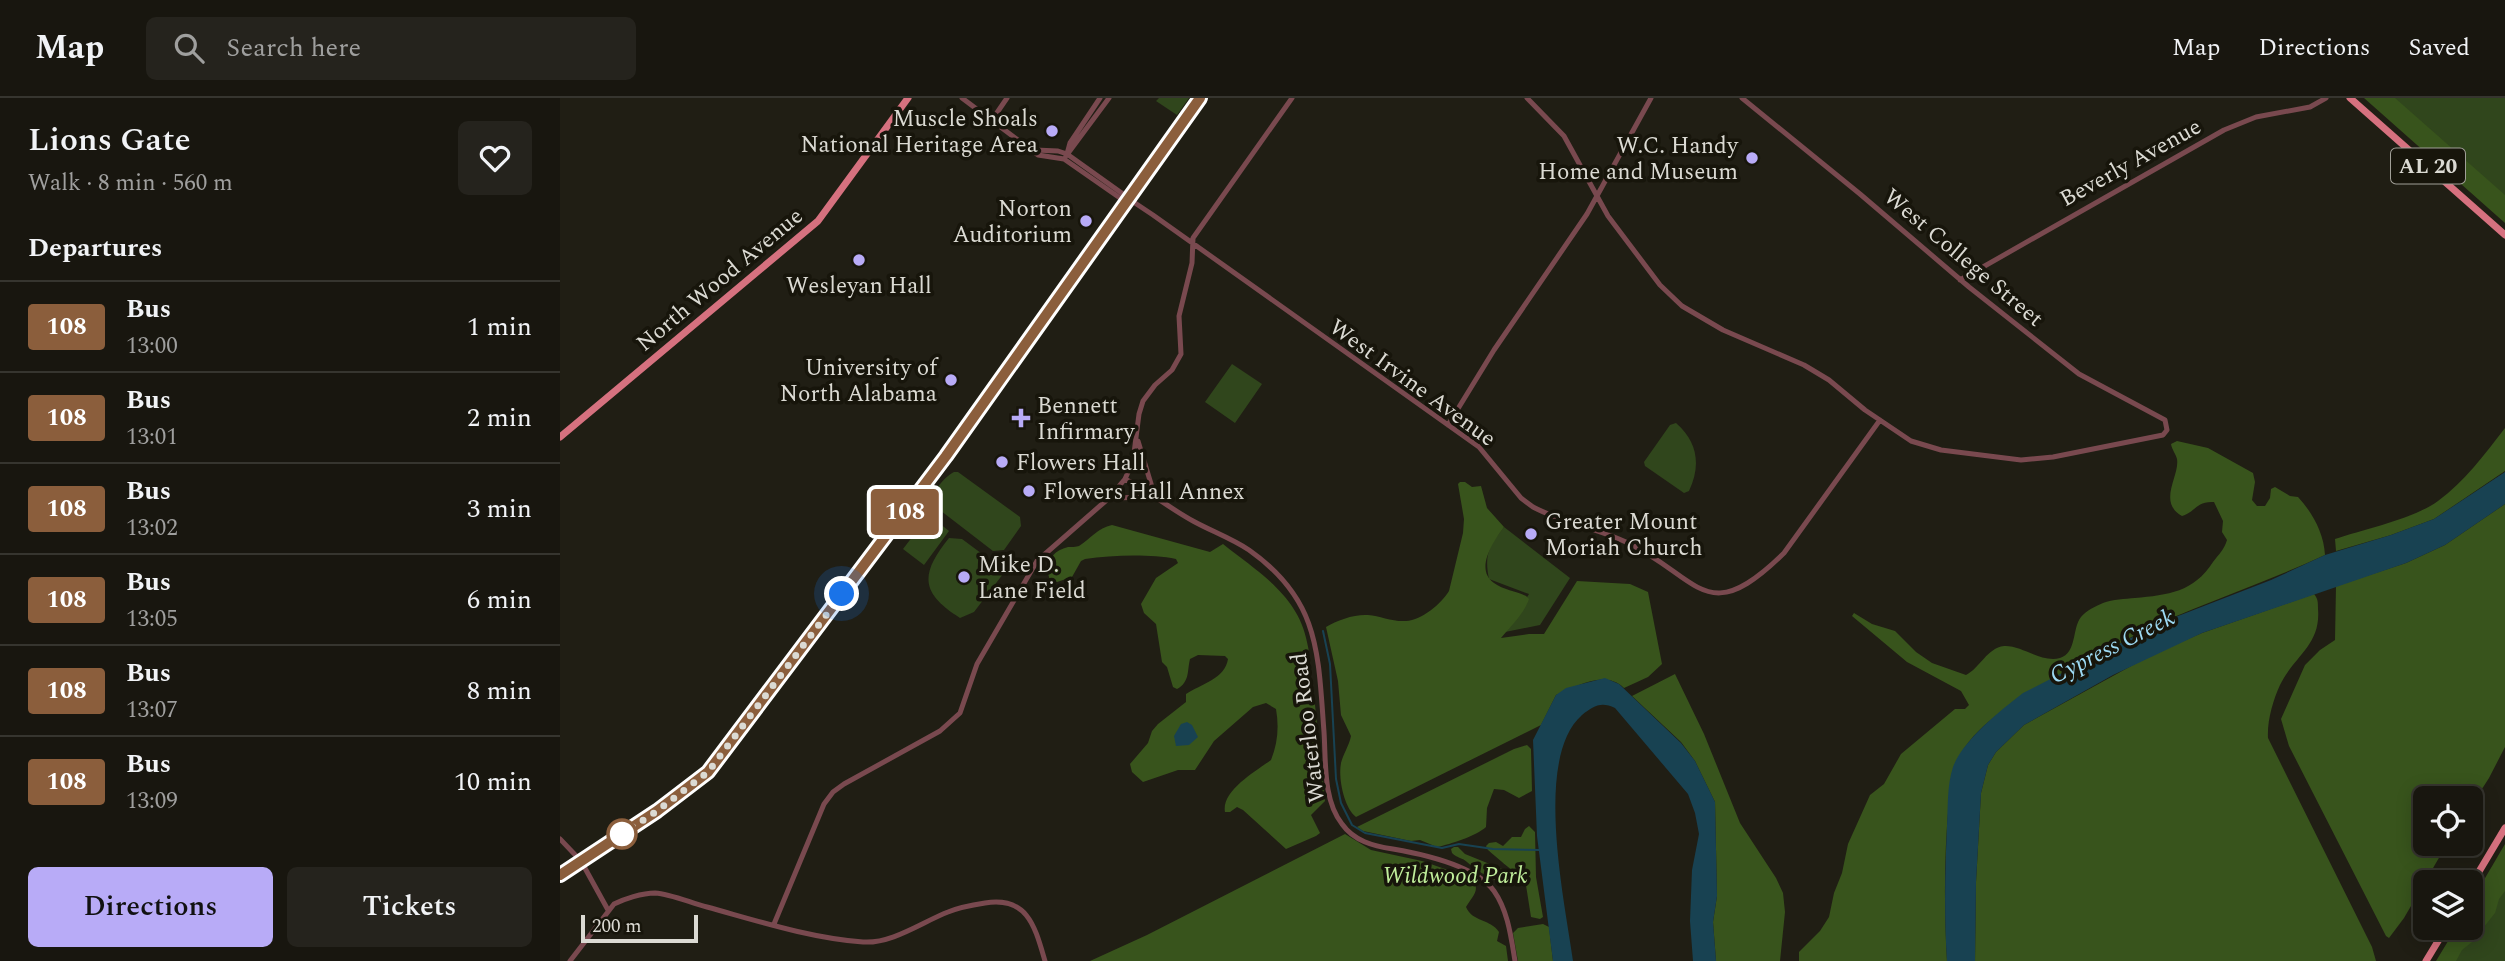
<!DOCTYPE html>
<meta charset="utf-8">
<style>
body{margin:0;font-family:Spectral,serif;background:#25231d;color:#f1f3f6;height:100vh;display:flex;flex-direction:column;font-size:26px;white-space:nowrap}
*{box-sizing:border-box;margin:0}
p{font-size:23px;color:#9f9f9e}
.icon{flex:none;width:38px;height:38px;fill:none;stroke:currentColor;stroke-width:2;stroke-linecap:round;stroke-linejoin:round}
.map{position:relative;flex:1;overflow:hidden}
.details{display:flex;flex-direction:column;background:#18160f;width:560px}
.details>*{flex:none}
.badge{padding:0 14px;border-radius:5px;font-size:24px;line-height:46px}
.tools{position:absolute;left:1853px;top:688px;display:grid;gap:14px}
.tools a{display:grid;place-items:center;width:70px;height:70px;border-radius:10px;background:#18160f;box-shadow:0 4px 18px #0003,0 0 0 2px #36352f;font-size:35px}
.scale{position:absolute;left:21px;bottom:18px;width:117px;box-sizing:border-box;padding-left:7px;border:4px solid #dbdad3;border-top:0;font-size:19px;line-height:24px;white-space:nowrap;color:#dbdad3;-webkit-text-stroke:5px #17150b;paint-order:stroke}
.you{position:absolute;width:35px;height:35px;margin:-18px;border:5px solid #fff;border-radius:50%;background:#1a73e8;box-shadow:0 0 0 10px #1a73e833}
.map>.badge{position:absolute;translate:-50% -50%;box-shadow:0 0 0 4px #fff}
h2{padding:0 28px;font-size:26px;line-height:63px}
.round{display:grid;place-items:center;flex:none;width:74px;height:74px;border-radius:10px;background:#25231d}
.headline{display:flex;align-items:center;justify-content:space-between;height:119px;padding:0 28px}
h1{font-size:33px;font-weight:600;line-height:52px}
.cta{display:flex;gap:14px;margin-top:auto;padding:14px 28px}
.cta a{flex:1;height:80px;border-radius:10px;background:#b8abf7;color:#111;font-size:28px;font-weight:600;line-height:80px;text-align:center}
.cta a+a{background:#25231d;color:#f1f3f6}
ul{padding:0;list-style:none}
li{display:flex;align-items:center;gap:21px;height:91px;padding:0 28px;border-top:2px solid #36352f}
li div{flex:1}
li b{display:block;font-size:26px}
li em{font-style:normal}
li .badge{min-width:77px;font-weight:700;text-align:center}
header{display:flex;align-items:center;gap:42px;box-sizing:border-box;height:98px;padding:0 35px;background:#18160f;border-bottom:2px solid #36352f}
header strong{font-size:33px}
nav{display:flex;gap:38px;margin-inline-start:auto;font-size:24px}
.search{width:490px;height:63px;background:#25231d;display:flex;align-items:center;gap:18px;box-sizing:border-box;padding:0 24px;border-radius:10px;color:#9f9f9e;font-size:26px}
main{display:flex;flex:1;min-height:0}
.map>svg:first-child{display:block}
.green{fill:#30461c}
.forest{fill:#38541c}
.water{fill:#184252}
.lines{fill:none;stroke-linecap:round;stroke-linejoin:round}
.stream{stroke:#184252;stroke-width:2}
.minor{stroke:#79494f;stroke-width:5}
.major{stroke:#d6717f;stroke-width:7}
.line-casing{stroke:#fff;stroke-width:16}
.line{stroke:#8b5e3c;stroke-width:10}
.walk{stroke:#dbdad3;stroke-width:7;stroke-dasharray:0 12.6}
.poi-dot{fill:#b8abf7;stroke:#17150b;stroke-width:2.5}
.stop-dot{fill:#fff;stroke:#8b5e3c;stroke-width:3.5}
.labels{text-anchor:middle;stroke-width:7;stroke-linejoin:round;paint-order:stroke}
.shield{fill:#17150b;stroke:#a09f97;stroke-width:2}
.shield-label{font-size:21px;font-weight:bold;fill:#dbdad3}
.poi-label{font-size:23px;fill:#dbdad3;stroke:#17150b;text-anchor:start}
.street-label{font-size:23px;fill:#dbdad3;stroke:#17150b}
.park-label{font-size:23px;font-style:italic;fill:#c0ee9b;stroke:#17150b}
.water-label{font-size:24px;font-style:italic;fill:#9edbf5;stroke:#17150b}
</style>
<header>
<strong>Map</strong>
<div class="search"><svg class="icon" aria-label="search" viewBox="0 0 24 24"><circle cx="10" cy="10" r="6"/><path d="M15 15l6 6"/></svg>Search here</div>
<nav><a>Map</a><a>Directions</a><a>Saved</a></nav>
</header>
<main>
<section class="details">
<div class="headline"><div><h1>Lions Gate</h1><p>Walk · 8 min · 560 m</p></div><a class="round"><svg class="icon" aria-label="heart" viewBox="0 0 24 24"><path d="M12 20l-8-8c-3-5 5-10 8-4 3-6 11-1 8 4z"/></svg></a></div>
<h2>Departures</h2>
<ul>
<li><span class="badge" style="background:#8b5e3c;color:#fff">108</span><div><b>Bus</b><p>13:00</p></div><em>1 min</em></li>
<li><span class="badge" style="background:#8b5e3c;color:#fff">108</span><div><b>Bus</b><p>13:01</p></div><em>2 min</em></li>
<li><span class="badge" style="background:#8b5e3c;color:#fff">108</span><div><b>Bus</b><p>13:02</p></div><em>3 min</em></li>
<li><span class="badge" style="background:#8b5e3c;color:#fff">108</span><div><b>Bus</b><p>13:05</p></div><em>6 min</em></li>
<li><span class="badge" style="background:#8b5e3c;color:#fff">108</span><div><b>Bus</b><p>13:07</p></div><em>8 min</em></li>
<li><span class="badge" style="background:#8b5e3c;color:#fff">108</span><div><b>Bus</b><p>13:09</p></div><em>10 min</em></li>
</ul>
<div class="cta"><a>Directions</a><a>Tickets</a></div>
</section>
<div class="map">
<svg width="1945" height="863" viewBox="0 0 1945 863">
<rect width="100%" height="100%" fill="#201e14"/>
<path class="green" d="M599,0H629L617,17L596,3Z
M1821,0H1945V110Z
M672,266L702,286L675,325L645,304Z
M1116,325C1138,344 1141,368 1129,393L1124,395L1085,368L1084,364L1110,327Z
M394,374H398L460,419L461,428L444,452L433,453L372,406C371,395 384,379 394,374Z
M369,417L389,433L364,467L343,451Z
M944,429L1010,480L980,527L945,534L969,496L929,481C924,456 929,449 944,429Z
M389,440L402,441L433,464L435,462L441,466L443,476L414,514L400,520C360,495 360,476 389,440Z
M1945,760V863H1883L1911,830Z"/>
<path class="forest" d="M1804,0H1835L1945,97V125Z
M1945,330V373L1874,421L1831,437L1776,453L1775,441C1805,431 1853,421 1878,403C1904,384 1925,356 1945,330Z
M1617,343L1648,350L1693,375L1695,384L1692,402L1697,408H1705L1710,400L1711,391L1715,389L1730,398L1738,399C1752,414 1764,435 1765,457C1711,482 1656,501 1602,524C1567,540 1533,560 1499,579C1460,601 1414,624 1395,667C1390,677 1390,692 1389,703C1384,756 1384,810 1387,863H1239V854L1260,833L1269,819L1274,795L1282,775L1288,746L1310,697L1324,686L1341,656L1395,611H1405L1409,607L1401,593L1347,564L1292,518L1294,515L1312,526L1335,533L1356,554L1372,565L1406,577C1420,570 1427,550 1444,548C1462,547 1481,565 1500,560C1517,555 1512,530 1521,519C1527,512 1536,508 1543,505C1553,501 1565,501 1575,500C1608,497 1634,494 1653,464C1659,456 1664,452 1667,442L1662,434L1663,423L1654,404C1636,403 1637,413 1622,418C1597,404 1620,378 1617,361C1616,356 1612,352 1611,346Z
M900,384H905L912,389L921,388L927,410L944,429C934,443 914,471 934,485C943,492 956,493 966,498L969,501C964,516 950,529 941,540L969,536H984L1017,483L1070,486L1088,494L1102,566L1088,579L1064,590C1044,571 1016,589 996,597L981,627L796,719C784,710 778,680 781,665C783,656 789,648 791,638L781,617L778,583L766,529C777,522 795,516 808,517C820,518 833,524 846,523C862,522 881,506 889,493L903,435L904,421L898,386Z
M1945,406V649L1929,680L1911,708V700H1866V746H1887L1844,820L1829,840L1826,838L1729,648L1721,621L1745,567L1760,552L1775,542L1776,488L1846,465L1885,447Z
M552,427L650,454L663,446C698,474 738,497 747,544C748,549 750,555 748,560C746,565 741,569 738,574L739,583L743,592L755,607L765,703L751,717L760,735L756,738L726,751L683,712L677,709L670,714H665C661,693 696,673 711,662C718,645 719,628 716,611L706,605L693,609L654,643L635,672H618L583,684L572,674L570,666L588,645L592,633L598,626L626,604V596C641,586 665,581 668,561L665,558L638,557L630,561C627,573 630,584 617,591L613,589L607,569L602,564L596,526L584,515L581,506L596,480L618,465L616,461C590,456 553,457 525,461L521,463L512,479L497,484L490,482C484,466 491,453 508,449C510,449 517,449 519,448C530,441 538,430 552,427Z
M1754,496C1758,501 1758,504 1758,511C1761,547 1735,557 1720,587C1713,602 1707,623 1708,640L1812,849L1816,863H1415L1416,784L1421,695L1428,667L1436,654L1464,627L1593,556L1642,535Z
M1115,576L1144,636L1180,725L1216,780L1223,795L1225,814L1220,863H1156L1153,824L1157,798L1155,704L1135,663L1121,644L1072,598Z
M967,647L971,651L972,693L959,700L944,692L934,691L927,710L926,729C916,738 891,746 877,749L860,742L851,743L803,733L797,729L954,651Z
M969,728L975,734L976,779L983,819L980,821L971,819L965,781C959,779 935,758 928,752L926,748L929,745L936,744L943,748L952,739H961L965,731Z
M785,736L811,752L862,763L911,780C922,792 912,798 906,809C912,824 931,821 939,834L937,843L946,848L948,863H530L587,837Z
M1945,746V793L1939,801L1935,815L1912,844L1902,852L1896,863H1876L1896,830H1911V804Z
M894,749H898L905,756L942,771L948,777V781L938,784C927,778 917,773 907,764C903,760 897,760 892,755L891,751Z
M983,826L989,829L993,863H958L953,835L958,830Z"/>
<path class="water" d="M1945,374V406L1885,447L1846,465L1642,535L1553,577L1464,627L1436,654L1428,667L1421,695L1416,784L1415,863H1387C1384,818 1385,773 1387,728C1388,709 1387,687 1393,669C1403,642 1441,612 1463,595L1600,525L1711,482L1765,457L1831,437L1874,421Z
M1045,580L1059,586L1121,645L1135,663L1155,704L1157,798L1153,824L1156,863H1133L1130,823L1132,772L1139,736L1135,715L1128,696L1055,610C1041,603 1033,608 1022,617C973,660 1005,804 1013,863H993L977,738L973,642L996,597L1006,590Z
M627,624L632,627L638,639L629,647L616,648L614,638L621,626Z"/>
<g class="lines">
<path class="stream" d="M763,533L770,566L776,681L781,705L792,727L805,735L882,750L899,746L933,751L980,752"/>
<path class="minor" d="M402,0L478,57L504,61L560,100L575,105L593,117L919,349L961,400L973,409C1003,425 1038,430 1068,445C1140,480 1146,532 1224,455L1320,322
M967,0L1004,38L1048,118L1100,187L1122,208L1163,232L1244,267L1269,282L1305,312L1351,343L1381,352L1461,362L1493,359L1603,337L1607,332L1605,322L1519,276L1409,189L1300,96L1182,0
M432,22L447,0
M475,52L498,53L507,56L563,96L567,102
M507,56L510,45L540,0
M506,58L549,0
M1400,182L1664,32L1696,19L1750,9L1766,0
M888,327L934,252L1027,116L1091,0
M565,381C589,393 609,410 633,423C651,433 671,440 689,452C760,502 758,555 764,634C766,664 763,702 782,726C794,743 813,748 833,751C862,756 915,767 934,793C948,813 951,839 955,863
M549,400L595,399L578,343
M0,741L21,763L48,812
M214,826L264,706L273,694L284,686L380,633L400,615L417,566L477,463L549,400L565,381L573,363L579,316L583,303L595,287L612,272L621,256L619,218L632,165L633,140L732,0
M10,863L54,806C64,801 82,795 95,795C111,796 131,805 147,809C198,823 250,840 303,844C332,846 362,824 388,814C400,809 412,807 425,805C468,798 475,829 485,863"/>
<path class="major" d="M1790,0L1945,137
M0,339L258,123L348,0
M0,777L97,713L148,675L386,358L640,0
M1911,787L1945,730
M1866,863L1886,830"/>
</g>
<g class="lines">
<g class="line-casing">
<path id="line" d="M0,777L97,713L148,674L386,358L640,0"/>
</g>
<use href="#line" class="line"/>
<path class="walk" d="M62,736L97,713L148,674L282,496"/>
</g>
<g class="poi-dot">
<circle cx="492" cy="33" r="7"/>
<circle cx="1192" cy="60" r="7"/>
<circle cx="526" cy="123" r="7"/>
<circle cx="299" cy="162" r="7"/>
<circle cx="391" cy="282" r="7"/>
<path d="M457.5 309.5h7v7h7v7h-7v7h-7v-7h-7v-7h7z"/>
<circle cx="442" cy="364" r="7"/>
<circle cx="469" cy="393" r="7"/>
<circle cx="971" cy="436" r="7"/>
<circle cx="404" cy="479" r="7"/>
</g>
<circle class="stop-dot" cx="62" cy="736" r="14"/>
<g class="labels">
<rect class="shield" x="1831" y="50.5" width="74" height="35" rx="5"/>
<g class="shield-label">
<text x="1868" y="75">AL 20</text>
</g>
<g class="poi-label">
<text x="478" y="28" text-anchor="end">Muscle Shoals<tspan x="478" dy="26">National Heritage Area</tspan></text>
<text x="1178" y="55" text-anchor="end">W.C. Handy<tspan x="1178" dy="26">Home and Museum</tspan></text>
<text x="512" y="118" text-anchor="end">Norton<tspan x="512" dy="26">Auditorium</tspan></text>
<text x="299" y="195" text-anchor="middle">Wesleyan Hall</text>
<text x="377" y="277" text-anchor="end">University of<tspan x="377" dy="26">North Alabama</tspan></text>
<text x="477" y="315">Bennett<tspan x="477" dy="26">Infirmary</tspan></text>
<text x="456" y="372">Flowers Hall</text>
<text x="483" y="401">Flowers Hall Annex</text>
<text x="985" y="431">Greater Mount<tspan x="985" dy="26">Moriah Church</tspan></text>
<text x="418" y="474">Mike D.<tspan x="418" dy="26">Lane Field</tspan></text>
</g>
<g class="street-label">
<text transform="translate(1570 64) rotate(-29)" y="8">Beverly Avenue</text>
<text transform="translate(1404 159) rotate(40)" y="8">West College Street</text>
<text transform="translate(159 181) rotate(-40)" y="8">North Wood Avenue</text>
<text transform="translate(853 284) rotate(36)" y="8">West Irvine Avenue</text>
<text transform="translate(747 630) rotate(-97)" y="8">Waterloo Road</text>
</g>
<g class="park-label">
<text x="895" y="785">Wildwood Park</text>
</g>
<g class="water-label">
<text transform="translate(1552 548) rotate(-27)" y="8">Cypress Creek</text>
</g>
</g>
</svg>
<div class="tools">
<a><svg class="icon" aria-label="locate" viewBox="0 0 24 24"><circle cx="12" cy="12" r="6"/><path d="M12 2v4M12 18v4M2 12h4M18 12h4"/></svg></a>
<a><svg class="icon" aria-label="layers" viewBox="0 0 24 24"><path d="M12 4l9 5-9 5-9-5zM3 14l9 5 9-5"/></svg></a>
</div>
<div class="scale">200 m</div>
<div class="you" style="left:282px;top:496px"></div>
<b class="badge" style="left:345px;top:414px;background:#8b5e3c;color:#fff">108</b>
</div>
</main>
